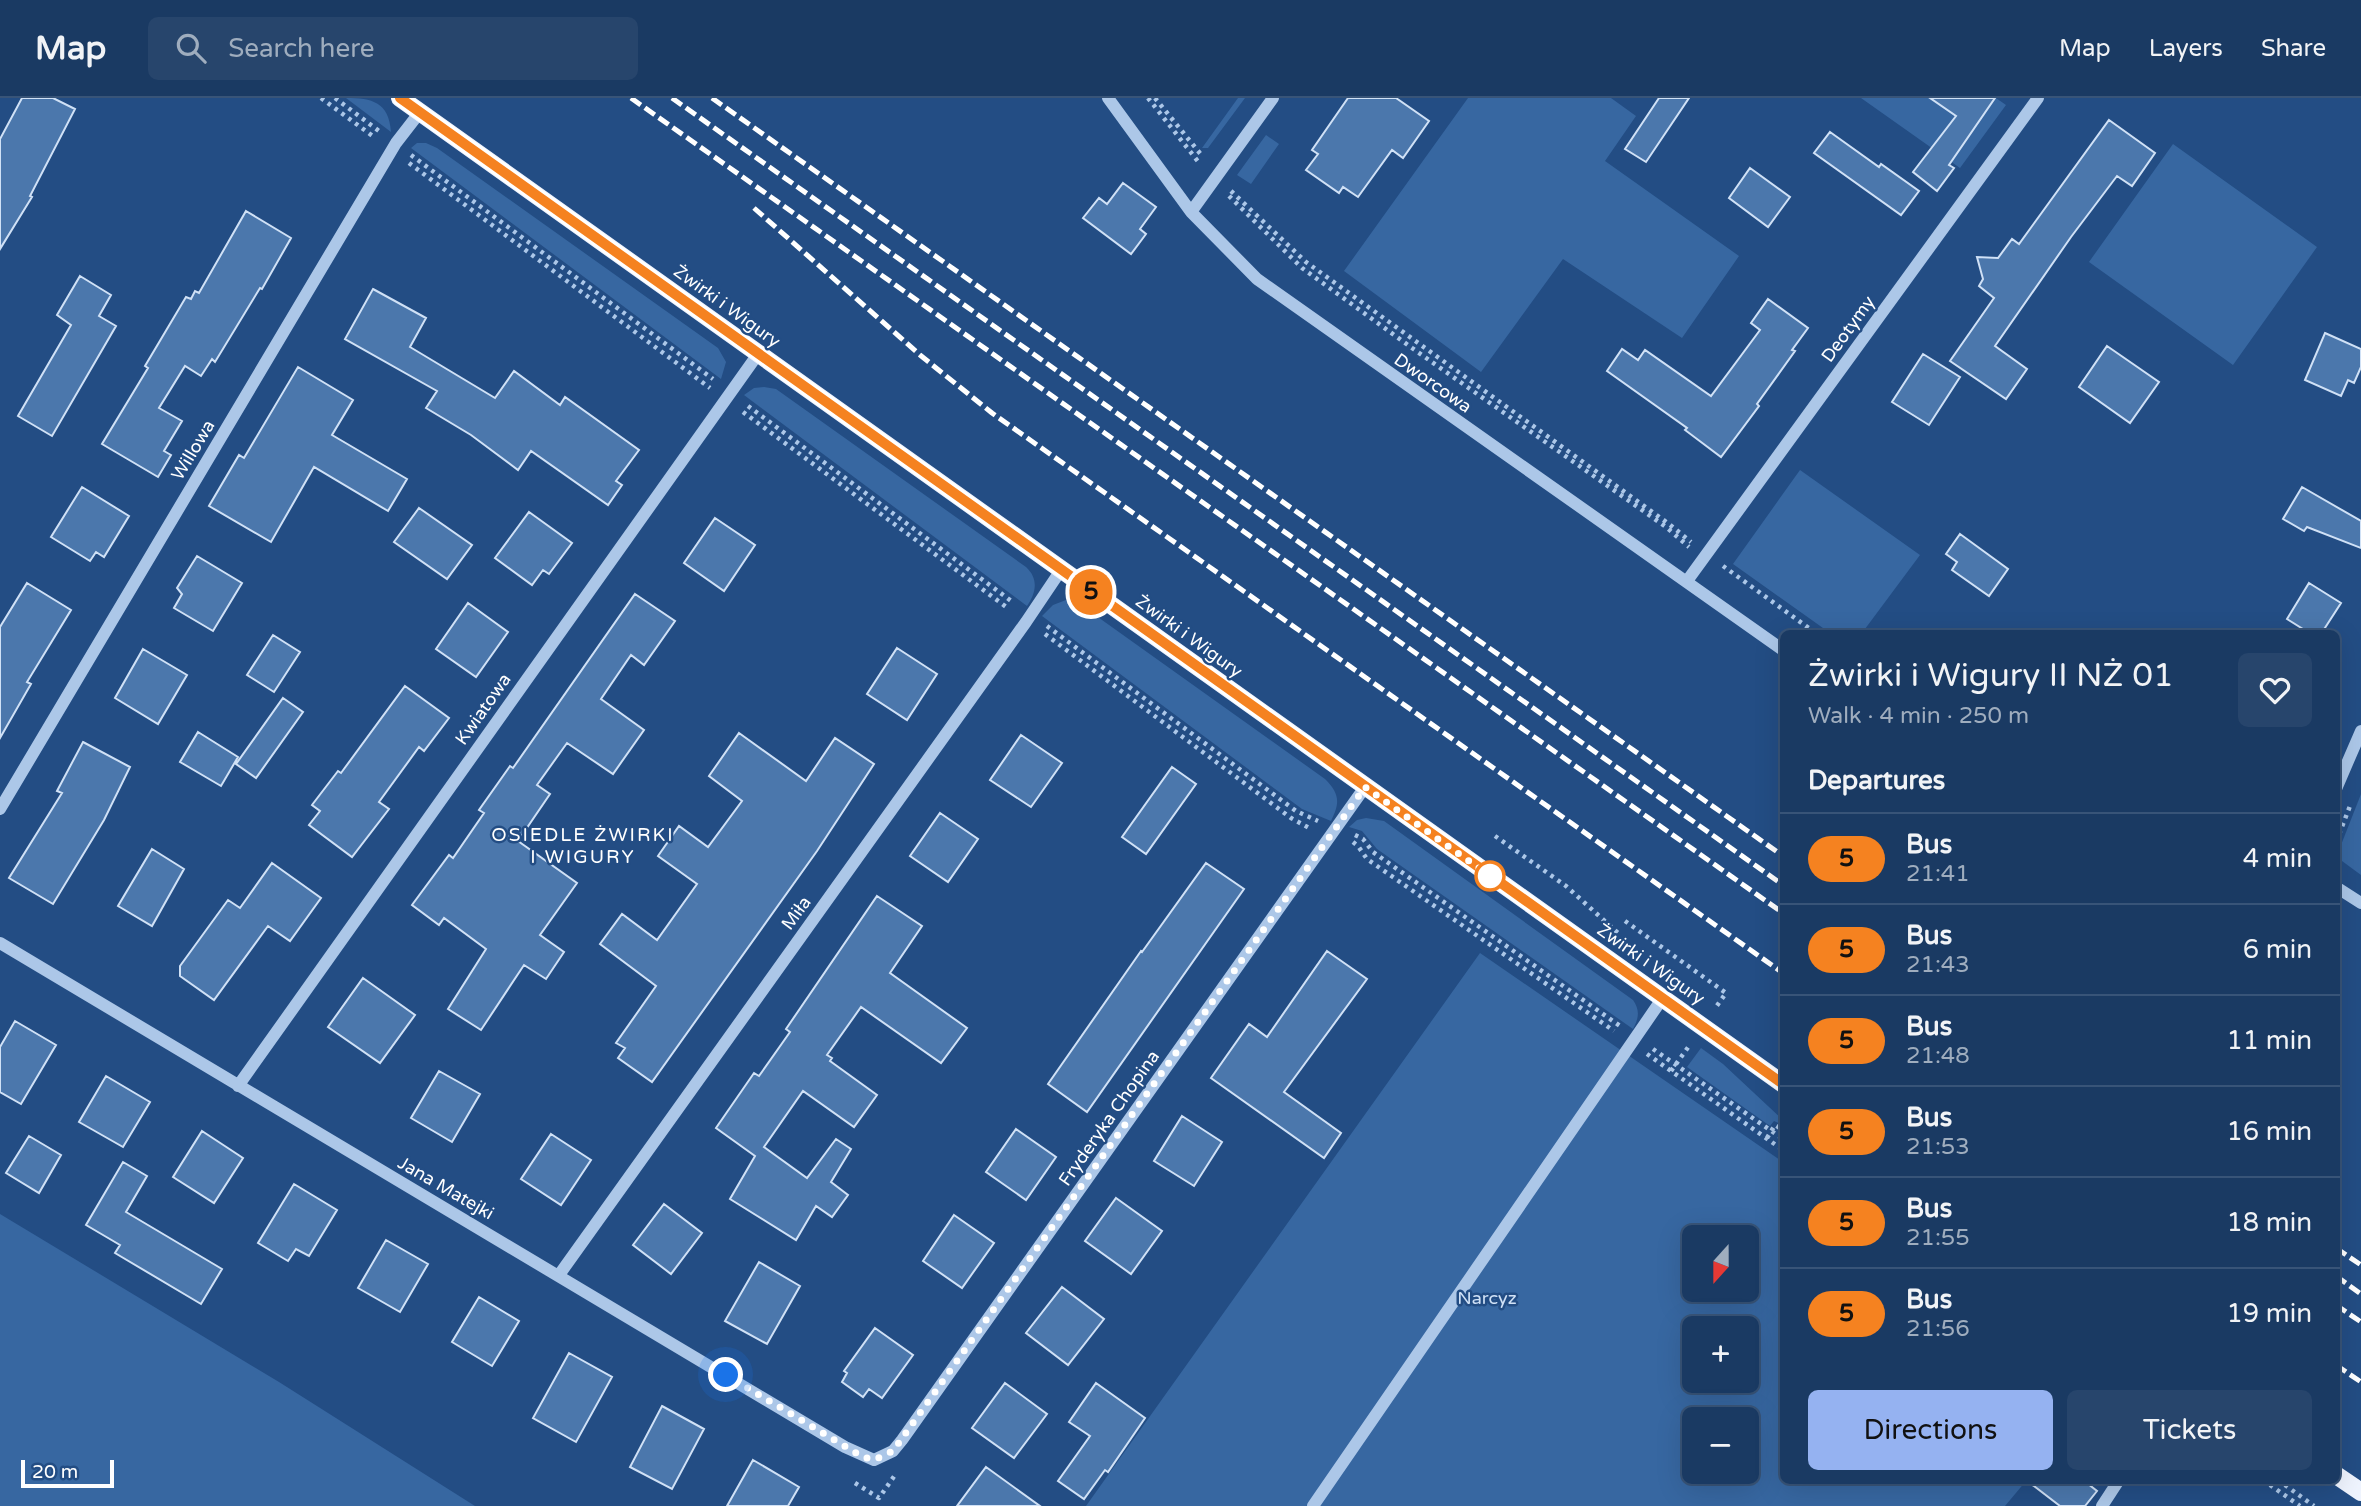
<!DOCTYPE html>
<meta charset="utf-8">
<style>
body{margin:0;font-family:"Varela Round",sans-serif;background:#27456c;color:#f1f3f6;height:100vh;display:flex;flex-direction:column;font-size:26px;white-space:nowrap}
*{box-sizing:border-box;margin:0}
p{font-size:23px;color:#9fadbe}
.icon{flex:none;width:38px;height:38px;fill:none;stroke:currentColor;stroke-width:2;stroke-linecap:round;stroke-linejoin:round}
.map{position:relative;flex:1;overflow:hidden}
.drawer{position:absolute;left:1780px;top:532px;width:560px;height:854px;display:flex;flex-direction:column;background:#1a3a63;border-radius:10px;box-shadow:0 7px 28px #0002,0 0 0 2px #385478}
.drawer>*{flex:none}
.badge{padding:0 14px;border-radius:23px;font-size:24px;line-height:46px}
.needle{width:46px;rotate:201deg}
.fabs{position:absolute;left:1682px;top:1127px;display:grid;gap:14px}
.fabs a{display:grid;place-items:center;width:77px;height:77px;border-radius:10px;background:#1a3a63;box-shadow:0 7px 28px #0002,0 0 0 2px #385478;font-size:35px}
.scale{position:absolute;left:21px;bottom:18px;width:93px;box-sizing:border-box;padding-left:7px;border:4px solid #fff;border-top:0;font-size:19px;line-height:24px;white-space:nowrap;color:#fff;-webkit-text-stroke:5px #234d84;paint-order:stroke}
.you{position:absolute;width:35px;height:35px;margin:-18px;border:5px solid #fff;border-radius:50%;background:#1a73e8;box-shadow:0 0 0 10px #1a73e833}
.map>.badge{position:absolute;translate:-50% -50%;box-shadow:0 0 0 4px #fff}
h2{padding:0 28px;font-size:26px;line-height:63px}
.round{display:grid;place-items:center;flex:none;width:74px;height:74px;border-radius:10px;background:#27456c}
.head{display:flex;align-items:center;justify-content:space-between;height:119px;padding:0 28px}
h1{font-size:33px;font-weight:600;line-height:52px}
.primary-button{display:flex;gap:14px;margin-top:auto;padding:14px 28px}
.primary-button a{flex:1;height:80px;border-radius:10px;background:#95b2f1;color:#111;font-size:28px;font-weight:600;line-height:80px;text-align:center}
.primary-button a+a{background:#27456c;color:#f1f3f6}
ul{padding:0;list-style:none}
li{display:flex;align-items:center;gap:21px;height:91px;padding:0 28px;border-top:2px solid #385478}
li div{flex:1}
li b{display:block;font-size:26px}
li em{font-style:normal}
li .badge{min-width:77px;font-weight:700;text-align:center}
header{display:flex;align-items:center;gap:42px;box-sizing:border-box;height:98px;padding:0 35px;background:#1a3a63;border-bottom:2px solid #385478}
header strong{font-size:33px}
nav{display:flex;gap:38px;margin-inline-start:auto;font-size:24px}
.search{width:490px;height:63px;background:#27456c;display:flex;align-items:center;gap:18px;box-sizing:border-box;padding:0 24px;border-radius:10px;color:#9fadbe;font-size:26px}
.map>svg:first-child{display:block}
.green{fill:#3767a1;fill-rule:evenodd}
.building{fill:#4b77ac;stroke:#d0e1f6;stroke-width:2}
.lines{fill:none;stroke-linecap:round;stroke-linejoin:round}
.path{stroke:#acc7e8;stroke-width:4.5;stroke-dasharray:3.5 5;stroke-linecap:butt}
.minor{stroke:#acc7e8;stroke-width:12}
.major{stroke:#eff4fe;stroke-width:18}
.rail{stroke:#fff;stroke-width:5;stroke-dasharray:12 5;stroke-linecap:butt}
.line-casing{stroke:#fff;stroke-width:16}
.line{stroke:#f58220;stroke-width:10}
.walk{stroke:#fff;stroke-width:7;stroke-dasharray:0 12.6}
.stop-dot{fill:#fff;stroke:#f58220;stroke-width:3.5}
.labels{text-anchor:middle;stroke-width:5;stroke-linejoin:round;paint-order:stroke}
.street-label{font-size:18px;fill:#fff;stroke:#234d84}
.park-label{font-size:18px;fill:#d0e1f6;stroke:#234d84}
.neighbourhood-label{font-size:19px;letter-spacing:2px;fill:#fff;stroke:#234d84}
</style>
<header>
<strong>Map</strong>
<div class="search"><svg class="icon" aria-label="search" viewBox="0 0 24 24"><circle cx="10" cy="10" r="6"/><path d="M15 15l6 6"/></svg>Search here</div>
<nav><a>Map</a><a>Layers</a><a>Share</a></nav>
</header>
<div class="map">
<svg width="2361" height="1408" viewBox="0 0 2361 1408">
<rect width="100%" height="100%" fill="#234d84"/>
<path class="green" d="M346,0C372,0 389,4 391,34Z
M1238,0H1245L1208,50H1202Z
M1468,0H1611L1636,18L1605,63L1739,158L1682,240L1563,161L1481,274L1344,173Z
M1861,0H1996L2006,7L1960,70Z
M1266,37L1279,46L1251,86L1237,77Z
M417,45H426L437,50L718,250L726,264L721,281L411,50Z
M2173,46L2317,149L2233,267L2089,164Z
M764,289L776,291L1026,469C1039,481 1036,495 1027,508L744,297L754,290Z
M1800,372L1920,457L1862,535H1830L1733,466Z
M1066,502L1081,507L1325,681C1340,696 1340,705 1331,723L1302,711L1042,518L1053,507Z
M2361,696V777L2342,763L2341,747Z
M1366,720L1384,723L1633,902C1640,912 1639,920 1633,931L1377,751L1362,733L1349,729L1357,722Z
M1480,855L1783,1064V1382L2026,1383L2005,1408H1086ZM1694,1139H1746V1192H1694ZM1694,1230H1746V1283H1694ZM1694,1321H1746V1374H1694Z
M1701,950L1723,966L1783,1022V1027L1774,1023L1770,1028L1687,969Z
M0,1116L279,1284L475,1408H0Z"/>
<path class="building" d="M22,0H53L75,11L30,98L32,99L0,151V41Z
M1348,0H1396L1429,23L1403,60L1392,52L1358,99L1343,89L1339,95L1306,72L1318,56L1312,52Z
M1659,0H1689L1646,64L1625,51Z
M1930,0H1995L1949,67L1954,70L1937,93L1913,74L1956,18Z
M2109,22L2155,55L2132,88L2117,78L2071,139L1995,248L2027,271L2006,301L1950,263L1994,200L1979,188L1983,181L1977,159L1998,160L2012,141L2019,146Z
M1830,34L1879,69L1881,66L1919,93L1901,117L1814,55Z
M1750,70L1790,99L1768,129L1729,100Z
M1123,85L1156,109L1140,131L1146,136L1131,156L1083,120L1099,100L1107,106Z
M246,113L291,140L262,191L260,190L215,264L212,261L201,278L185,268L159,310L182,323L164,353L171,357L158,379L102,346L148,270L145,268L186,199L191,201L195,193L199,195Z
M80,178L111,197L99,218L116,228L52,338L18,318L71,227L57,217Z
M373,191L426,220L410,249L495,300L514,273L560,307L565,299L639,352L616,383L622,387L608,407L531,353L518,372L471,337L426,310L437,293L345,241Z
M1768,201L1808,230L1792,252L1795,253L1757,306L1759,308L1721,359L1685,332L1687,330L1607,273L1622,251L1638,262L1645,252L1711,298L1760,232L1751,225Z
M2325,235L2361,251V269L2354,285L2348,282L2341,298L2305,282Z
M2107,248L2159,284L2130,325L2079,289Z
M1923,256L1960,279L1929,327L1892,304Z
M298,269L353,302L332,337L407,381L388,413L314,369L271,444L209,408L239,357L244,360Z
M82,389L129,418L104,459L96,454L90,463L51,439Z
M2302,389L2361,423V450L2307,429L2304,433L2283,421Z
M419,410L472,447L447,481L394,444Z
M529,414L572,445L549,476L543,472L532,487L495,460Z
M715,420L755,447L724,493L684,465Z
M1960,436L2008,471L1989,498L1952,472L1957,464L1946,456Z
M197,458L242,485L213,533L174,510L182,496L177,490Z
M27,485L71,512L27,584L31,586L0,640V529Z
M2309,485L2341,505L2321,536H2311L2287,521Z
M635,496L675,523L644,567L631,557L601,601L644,632L613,676L567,645L537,687L550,696L518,743L577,785L540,837L564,854L546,881L524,867L481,932L448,911L486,851L444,820L439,827L412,807L449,757L453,760L484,715L479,712L510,668L513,670Z
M468,505L508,534L476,579L436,551Z
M273,537L300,554L274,594L247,577Z
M897,550L937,576L907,622L867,596Z
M143,551L187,577L158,626L115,600Z
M405,588L449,620L424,653L419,649L379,704L389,711L352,759L309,727L320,713L312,707L338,673L341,675Z
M283,600L303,614L256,680L236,666Z
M198,634L238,659L221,688L180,664Z
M739,635L806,683L835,640L874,666L817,753L652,984L618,960L625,950L616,945L656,888L600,846L622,816L657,842L697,786L658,758L679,728L708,749L742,703L709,678Z
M1021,637L1062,665L1031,709L990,682Z
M83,644L130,669L104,722L53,806L9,780L62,695L57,693Z
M1172,669L1196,686L1146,756L1122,739Z
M940,715L978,741L948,784L910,758Z
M152,751L184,771L152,828L118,808Z
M272,765L321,800L290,843L268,828L214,902L180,878V868L228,802L240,810Z
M1206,765L1244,791L1087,1014L1048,986L1141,853L1142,854Z
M877,798L922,828L890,875L967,930L941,965L861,909L827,957L832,960L830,963L877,997L854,1029L803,993L764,1049L807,1080L836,1041L851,1051L831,1084L848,1097L832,1119L816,1108L796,1142L730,1101L755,1058L716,1030L754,975L759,978L790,934L786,931Z
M1327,853L1367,881L1284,994L1341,1035L1324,1060L1211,980L1249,926L1267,939Z
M363,880L415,917L380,965L328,929Z
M15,923L56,947L21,1006L0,994V949Z
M439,973L480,996L452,1044L411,1020Z
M106,978L150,1004L123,1049L79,1024Z
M1182,1018L1222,1044L1194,1088L1154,1063Z
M1016,1031L1056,1059L1026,1102L986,1074Z
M202,1033L243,1060L214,1105L173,1079Z
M551,1036L591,1062L561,1107L521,1081Z
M29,1038L61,1057L39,1095L6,1075Z
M123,1064L147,1078L126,1114L222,1171L201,1206L115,1155L120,1147L86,1127Z
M294,1086L337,1112L309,1158L296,1151L288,1163L258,1145Z
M1116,1100L1162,1133L1131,1176L1085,1143Z
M664,1106L702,1135L671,1176L633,1147Z
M954,1117L994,1145L962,1190L923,1163Z
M386,1142L428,1166L400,1214L358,1190Z
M759,1164L800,1188L767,1246L725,1223Z
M1062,1189L1104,1221L1068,1267L1026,1235Z
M479,1199L519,1223L492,1268L452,1244Z
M875,1230L913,1257L882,1300L869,1291L863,1299L842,1284L847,1275L844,1273Z
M569,1255L612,1279L576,1344L533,1320Z
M1005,1285L1047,1316L1014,1360L972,1330Z
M1096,1285L1145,1320L1108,1374L1105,1372L1084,1401L1058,1383L1090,1338L1069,1324Z
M662,1308L704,1331L672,1391L630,1369Z
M753,1362L799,1389L788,1408H727Z
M986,1369L1040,1408H957Z
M2026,1382H2083L2097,1393L2085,1408H2060Z"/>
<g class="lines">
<path class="path" d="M321,0L374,39
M335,0L379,33
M1148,0L1200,66
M1155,0L1203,59
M411,57L713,281
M409,65L710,290
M1231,93L1306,164L1669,426L1691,444
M1229,98L1302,170L1412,250L1666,429L1689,449
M748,308L1014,505
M743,314L1009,511
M1723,468L1817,536
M1047,528L1296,713L1318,723
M1045,536L1291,720L1311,731
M1355,737L1363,741L1373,754L1620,928
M1495,738L1566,788L1618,835
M1353,744L1358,748L1367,761L1614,933
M2336,744L2350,708
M1625,823L1726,895L1716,909
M1653,951L1783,1041
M1647,956L1783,1052
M1671,973L1689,948
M1767,1040L1775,1027L1783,1032
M2263,1382L2300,1408
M2278,1382L2314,1408
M855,1385L879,1400L895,1377"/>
<path class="minor" d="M1108,0L1191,114L1257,181L1783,552
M1191,114L1273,0
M1687,483L2038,0
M2336,691L2361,633
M0,711L396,45L420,14
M2336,789L2361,805
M0,845L845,1349L874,1362L893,1353L902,1342L1365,689
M238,988L758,256
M559,1177L1026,524L1061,472
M1313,1408L1662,901
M2102,1408L2119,1382"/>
<path class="major" d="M400,0L1783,986
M2336,1377L2361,1394"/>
<path class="rail" d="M631,0L1783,815
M672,0L1783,787
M712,0L1783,758
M754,110L920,257L992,315L1783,875
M2336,1150L2361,1167
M2336,1178L2361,1196
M2336,1207L2361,1224
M2336,1267L2361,1284"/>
</g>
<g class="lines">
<g class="line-casing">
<path id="line" d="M400,0L1783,986"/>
</g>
<use href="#line" class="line"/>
<path class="walk" d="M726,1277L863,1359L874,1362L893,1353L1365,689L1490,778"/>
</g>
<circle class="stop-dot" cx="1490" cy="778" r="14"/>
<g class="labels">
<g class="street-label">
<text transform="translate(727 208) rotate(36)" y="6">Żwirki i Wigury</text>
<text transform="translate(1848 231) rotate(-54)" y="6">Deotymy</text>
<text transform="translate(1433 285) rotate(35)" y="6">Dworcowa</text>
<text transform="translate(193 352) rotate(-59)" y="6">Willowa</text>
<text transform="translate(1189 538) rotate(36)" y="6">Żwirki i Wigury</text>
<text transform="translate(483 611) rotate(-55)" y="6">Kwiatowa</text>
<text transform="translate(796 815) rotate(-54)" y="6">Miła</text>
<text transform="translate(1651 866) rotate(35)" y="6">Żwirki i Wigury</text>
<text transform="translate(1109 1020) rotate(-55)" y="6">Fryderyka Chopina</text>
<text transform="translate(446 1090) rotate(30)" y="6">Jana Matejki</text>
</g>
<g class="park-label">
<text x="1487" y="1206">Narcyz</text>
</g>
<g class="neighbourhood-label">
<text x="583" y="743">OSIEDLE ŻWIRKI<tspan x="583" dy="22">I WIGURY</tspan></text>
</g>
</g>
</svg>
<div class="fabs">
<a><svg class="needle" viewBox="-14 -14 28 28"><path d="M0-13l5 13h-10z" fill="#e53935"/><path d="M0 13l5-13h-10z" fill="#9fadbe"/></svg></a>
<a>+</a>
<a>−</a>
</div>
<div class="scale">20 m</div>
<div class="you" style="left:726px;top:1277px"></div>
<b class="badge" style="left:1091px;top:494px;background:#f58220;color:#111">5</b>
<section class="drawer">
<div class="head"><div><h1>Żwirki i Wigury II NŻ 01</h1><p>Walk · 4 min · 250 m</p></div><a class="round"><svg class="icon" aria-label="heart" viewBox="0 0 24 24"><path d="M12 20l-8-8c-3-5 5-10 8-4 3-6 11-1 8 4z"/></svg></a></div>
<h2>Departures</h2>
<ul>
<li><span class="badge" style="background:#f58220;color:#111">5</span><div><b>Bus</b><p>21:41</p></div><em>4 min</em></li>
<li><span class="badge" style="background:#f58220;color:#111">5</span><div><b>Bus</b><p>21:43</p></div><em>6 min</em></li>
<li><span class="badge" style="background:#f58220;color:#111">5</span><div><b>Bus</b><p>21:48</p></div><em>11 min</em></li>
<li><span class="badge" style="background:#f58220;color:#111">5</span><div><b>Bus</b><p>21:53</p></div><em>16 min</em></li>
<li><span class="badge" style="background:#f58220;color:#111">5</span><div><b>Bus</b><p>21:55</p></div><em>18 min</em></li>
<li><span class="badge" style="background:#f58220;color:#111">5</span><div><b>Bus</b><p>21:56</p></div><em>19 min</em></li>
</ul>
<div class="primary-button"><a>Directions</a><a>Tickets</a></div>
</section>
</div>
